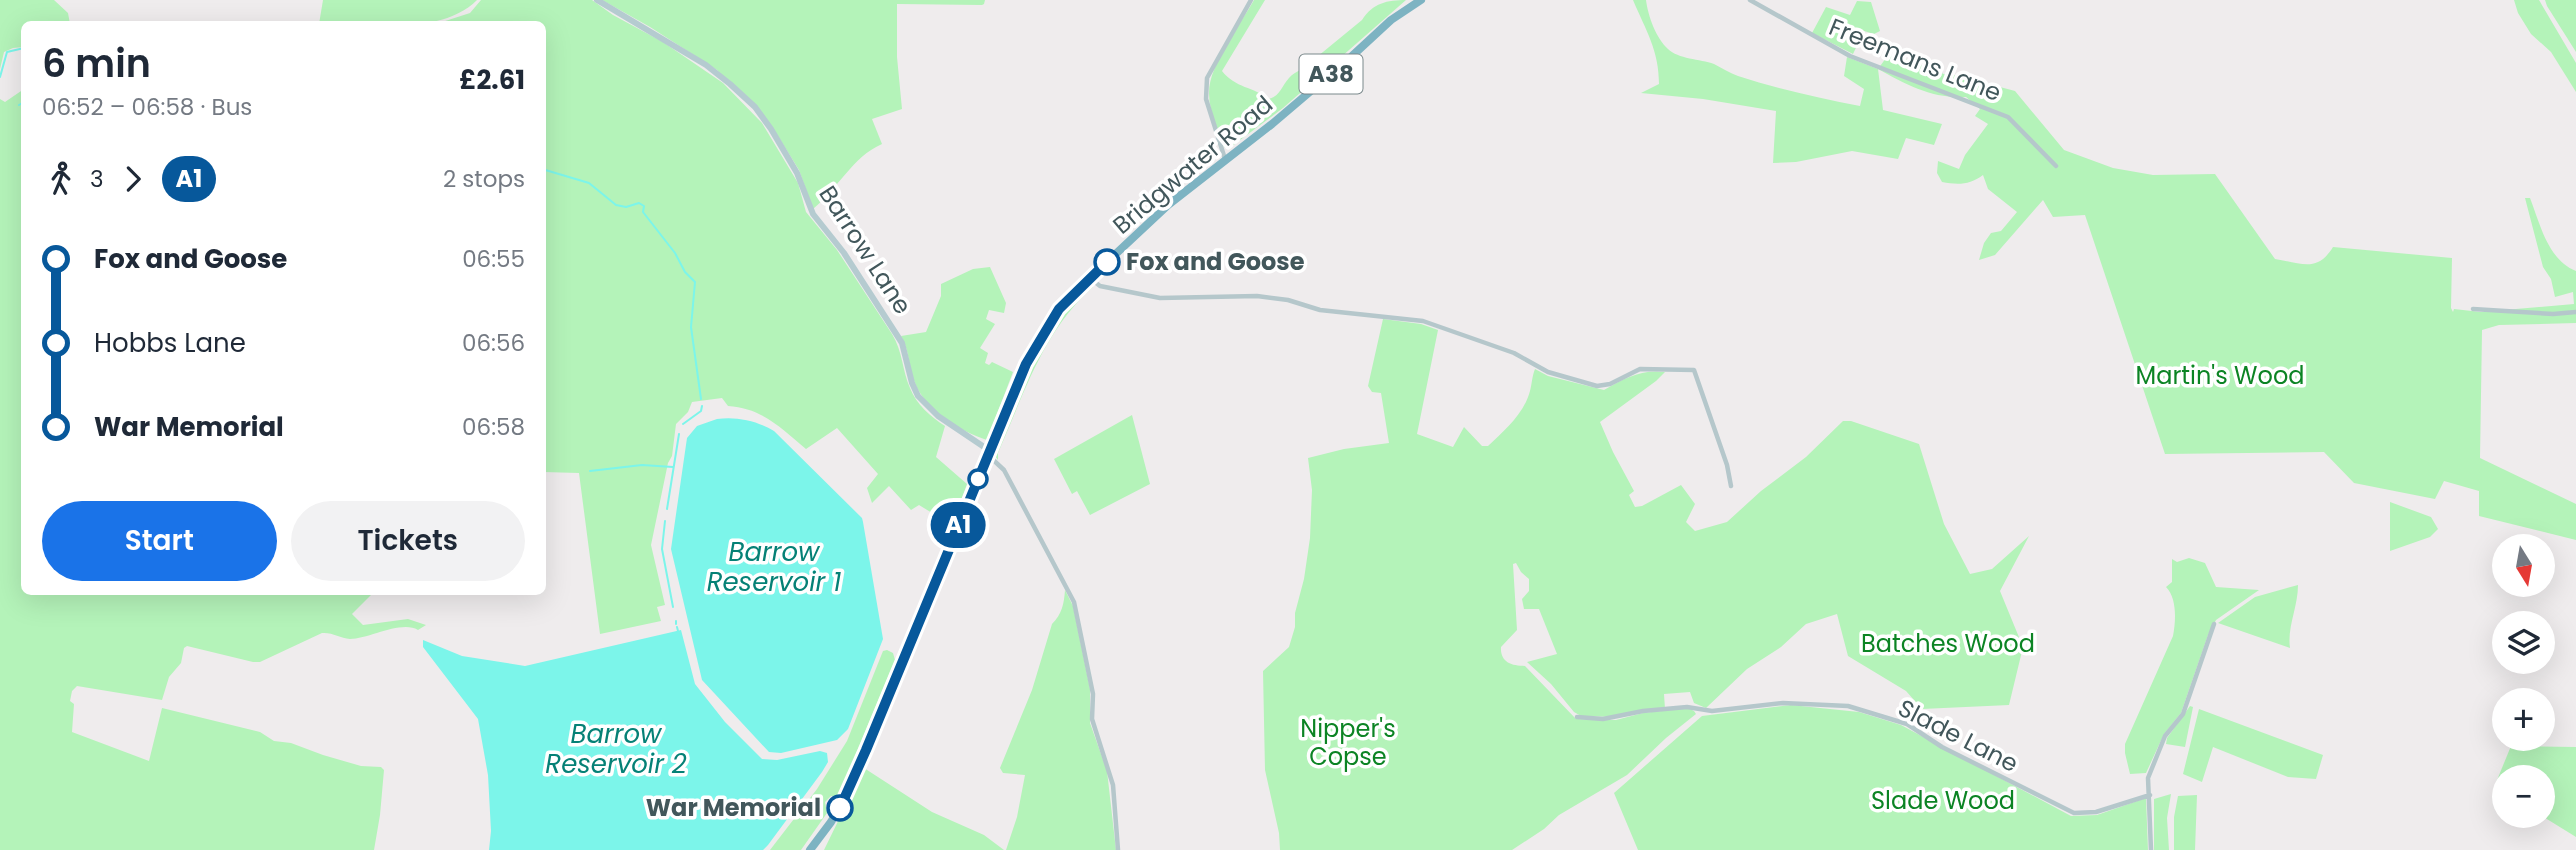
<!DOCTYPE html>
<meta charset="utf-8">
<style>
body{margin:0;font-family:Poppins,sans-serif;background:#f2f2f3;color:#1f2937;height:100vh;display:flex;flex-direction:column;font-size:26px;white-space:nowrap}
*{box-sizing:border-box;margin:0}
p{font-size:23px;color:#747a83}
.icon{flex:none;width:38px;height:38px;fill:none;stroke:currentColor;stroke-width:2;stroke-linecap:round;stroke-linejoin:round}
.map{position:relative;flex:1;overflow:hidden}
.panel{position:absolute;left:21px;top:21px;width:525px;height:574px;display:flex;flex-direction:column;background:#fff;border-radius:10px;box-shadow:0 7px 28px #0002}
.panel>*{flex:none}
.badge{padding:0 14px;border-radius:23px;font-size:24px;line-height:46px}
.needle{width:46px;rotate:169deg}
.fabs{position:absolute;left:2492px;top:534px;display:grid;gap:14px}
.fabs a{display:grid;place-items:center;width:63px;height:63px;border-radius:50%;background:#fff;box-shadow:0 7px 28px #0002;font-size:35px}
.map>.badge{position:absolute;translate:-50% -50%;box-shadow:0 0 0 4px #fff}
.legs{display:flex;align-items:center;gap:10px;height:77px;padding:0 21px;font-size:23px}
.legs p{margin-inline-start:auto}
.overview{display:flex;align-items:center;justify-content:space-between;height:119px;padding:0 21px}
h1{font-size:38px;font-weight:600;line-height:52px}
.cta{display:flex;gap:14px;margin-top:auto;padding:14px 21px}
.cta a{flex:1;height:80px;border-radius:42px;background:#1a73e8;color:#fff;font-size:28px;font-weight:600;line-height:80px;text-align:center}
.cta a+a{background:#f2f2f3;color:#1f2937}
ul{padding:0 21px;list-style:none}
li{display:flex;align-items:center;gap:24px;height:84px;font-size:26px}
li i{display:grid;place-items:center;width:10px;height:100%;margin:0 9px;background:currentColor}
li i::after{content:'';width:18px;height:18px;margin:-9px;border:5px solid;border-radius:50%;background:#fff}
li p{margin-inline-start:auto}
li:first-child i{background:linear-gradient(#0000 50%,currentColor 0)}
li:last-child i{background:linear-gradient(currentColor 50%,#0000 0)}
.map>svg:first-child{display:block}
.green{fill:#b4f3b9}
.water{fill:#7cf5ea}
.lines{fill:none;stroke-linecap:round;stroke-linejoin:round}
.stream{stroke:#7cf5ea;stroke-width:2}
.street{stroke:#b5c7cb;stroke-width:4.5}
.secondary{stroke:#b5cbd0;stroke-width:6}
.highway{stroke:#7db3c2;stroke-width:8}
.line-1-casing{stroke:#fff;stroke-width:16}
.line-1{stroke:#07589b;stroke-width:10}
.stop-1-dot{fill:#fff;stroke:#07589b;stroke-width:3.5}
.labels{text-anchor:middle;stroke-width:7;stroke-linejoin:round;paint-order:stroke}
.shield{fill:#fff;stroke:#7b898c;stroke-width:2}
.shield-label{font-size:23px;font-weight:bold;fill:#42575b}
.street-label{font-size:24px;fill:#42575b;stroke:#fff}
.stop-label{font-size:24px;font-weight:bold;fill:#42575b;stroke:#fff;text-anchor:start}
.park-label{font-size:24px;fill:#0c8424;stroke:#fff}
.water-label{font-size:26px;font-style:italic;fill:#058176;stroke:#fff}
</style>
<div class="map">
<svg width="2576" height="850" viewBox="0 0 2576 850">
<rect width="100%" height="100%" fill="#efeced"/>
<path class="green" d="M0,0H54L68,13L70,24H24V47L13,48L4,52L0,69Z
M323,0H477C441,36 367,25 319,24Z
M481,0H592L613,15L663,42L723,83L762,123L798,183L806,212L837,250L892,334C903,352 902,370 910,388C916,404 931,417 945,426L936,457L967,484L955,517L941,510L937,516L919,505L911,510L889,486L872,503L867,488L878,474L837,428L806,449C781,428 762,408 728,406L722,398L692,402L688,412L676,424L672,456L668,463L651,545L665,605L657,607L661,621L600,634L579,473L543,472L542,24H436L470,13Z
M602,0H985L984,4L982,5L897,4V57L902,109L872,119L882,144C852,157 838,189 813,209L799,170L773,128L717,70L650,27Z
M1254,0H1265L1222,71C1235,88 1254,87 1269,99C1281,95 1281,87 1289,78C1295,71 1305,69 1312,61L1362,20C1373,3 1387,0 1406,0L1283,108L1228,149L1224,147C1219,131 1209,111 1209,94C1208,66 1240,25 1254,0Z
M1633,0H1646C1648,16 1656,38 1668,49C1678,59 1700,59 1714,64C1722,68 1730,73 1738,76C1778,89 1819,98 1860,106L1864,89L1844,76L1847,57L1878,69L1886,58L1895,55L1949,76L1955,75L2015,91L2064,150L2113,168L2153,175L2215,174L2275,259C2302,263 2317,273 2333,247L2452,258L2451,308L2453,312L2454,309L2481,312L2574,304L2573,292L2555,297L2551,279L2543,267L2525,198H2530C2540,224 2548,260 2576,271V323L2499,325L2482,330L2480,458L2576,504V540L2479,516V491L2444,481L2435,499L2354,483L2324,452L2165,454L2085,215L2053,217L2043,200L1995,255L1979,260L1984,243L1991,233L2001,231L2017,212L1988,189L1983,175C1970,185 1958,185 1942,182L1937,173L1938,161L1959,169L1965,155L1988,124L1975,116L1980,109L1966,97C1933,99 1907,85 1878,69L1883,110L1942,124L1934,145L1906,138L1898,159L1852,151L1796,162L1773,163L1776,111L1703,99L1641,93L1659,84C1659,50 1646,31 1633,0Z
M2514,0H2539L2576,63V92L2551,52L2531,34L2518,13Z
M2545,0H2576V52L2547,6Z
M1857,1L1871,2L1880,31L1874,34L1864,31L1853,54L1812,33L1826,7L1850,15Z
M24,89V592H374L352,614L363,625L408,619L426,625L418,630C401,620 369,639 350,639C340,638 332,632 322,633L260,662H253L187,646L184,648L181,663L169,677L162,700L77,686L72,691L70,701L74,704L72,732L149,761L162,708L260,732L274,741L291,743L323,755L361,766L381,767L384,770L380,815L374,850H0V99L5,102Z
M990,267L1006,303L1004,313L989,310L986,319L995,324L980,348L988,353L985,363L989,365L992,362L1013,372L987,440C961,432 925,410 915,383C908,367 910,351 901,336L926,332L941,296V284L973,269Z
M1089,286L1093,287C1043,331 1024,394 998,453V460L993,453C1021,390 1038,334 1089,286Z
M1383,319L1421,324L1438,330L1417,434L1453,447L1464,427L1482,446H1488C1504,431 1524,414 1530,391C1532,384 1532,376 1535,369L1548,376L1604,390C1625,378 1641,369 1665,372L1656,381L1600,422L1613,452L1634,491L1629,495L1635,507L1642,506L1681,485L1695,504L1686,522L1695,531L1727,522L1761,491L1806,457L1843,421H1851L1919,444L1944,524L1970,574L1992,569L2029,536L2000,591L2023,647L2009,705L1922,709L1906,691L1848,656L1837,614L1806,624L1781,647L1747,669L1706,708L1694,703L1690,692L1664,694L1665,709L1615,717L1581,716L1574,712L1551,684L1527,662L1557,654L1539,609H1524L1522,599L1529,591V579L1521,572L1516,563L1513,564L1517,630L1501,647C1500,662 1511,666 1525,666L1576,719L1616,720L1643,713L1688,708L1694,711L1696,714L1666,738L1627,775L1559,815L1544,829L1512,850H1280L1279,833L1265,770L1263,671L1289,647L1295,627V613L1304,579L1310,538L1312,490L1308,458L1344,449L1389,443L1381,393L1372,392L1368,386Z
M1132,415L1150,484L1090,515L1077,491L1072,494L1054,459Z
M2390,502L2431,517L2438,529L2430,537L2390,551Z
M2189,558L2205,563L2216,587L2259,590L2216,620L2208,635L2181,713L2164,734L2146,773L2130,774L2125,753V744L2173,636C2176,620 2177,598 2166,587L2172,582V559L2177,562Z
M2298,585C2298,607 2287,627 2290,648L2218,623L2255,597Z
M1065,590L1073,606L1090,689V723L1107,771L1116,850H1006L1017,817L1025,775L1003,773L1000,768L1032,690L1052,624C1062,614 1064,604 1065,590Z
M887,650L893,653L895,660L843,785L837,797L831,796L825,802L827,813L801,850H770L817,789L847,741L883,651Z
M1791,705L1859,712L1901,725L2071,816L2097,815L2146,798L2148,850H1638L1614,793L1702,716Z
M2190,706L2193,707L2185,747L2166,744L2167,738Z
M2199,709L2323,755L2316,779L2288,777L2213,747L2202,782L2183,774Z
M2511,746L2576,747V837L2542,816L2543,777H2504V791L2495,785Z
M864,768L932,812L984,835L1004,850H824Z
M2171,794L2167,818L2169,850H2154V799Z
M2197,795L2195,850H2174V817L2178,796Z"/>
<path class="water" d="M717,419C736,416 758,421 774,431L862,518L863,522L883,639L848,729L837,740L781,753L769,752L702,680L671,549L687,438L697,426Z
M681,630L695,684L725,722L762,759L777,760L820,751L827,753L828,762L822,772L768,845L763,850H489L491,831L488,775L478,719L423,647V640L462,656L525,666Z"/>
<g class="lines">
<path class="stream" d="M0,77L7,52L24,48
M19,105L24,102
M542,169L589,183L616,205L626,207L639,203L644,206L643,212L675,253L685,272L695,282L691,327L701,399
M683,424L701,411L702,406
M590,471L642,465L673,467
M667,509L679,434
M665,521L662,549L673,607
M676,621V624
M677,627L678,631"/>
<path class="street" d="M1750,0L1850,56L2008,117L2056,166
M1225,159L1206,99L1207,78L1251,0
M1090,278L1100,286L1160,298L1257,296L1288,300L1320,310L1423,321L1514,353L1548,372L1597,386L1610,384L1640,369L1694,370L1727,465L1731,486
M2473,309L2553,314L2576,312
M989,456L1004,470L1074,602L1093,694L1092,719L1113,785L1118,850
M1577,717L1603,719L1643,711L1687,707L1712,711L1783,703L1848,706L1907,724L1942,747L2074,813L2096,812L2150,795
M2151,850L2148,778L2165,736L2183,714L2214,624"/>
<path class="secondary" d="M597,0L706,65L730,84L755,107L771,129L797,173L813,214L844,253L902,343L912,383L918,396L938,416L990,451"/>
<path class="highway" d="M810,850L831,822L850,789L1026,364L1059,309L1090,278L1168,205L1272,124L1352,56L1391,20L1421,0"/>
</g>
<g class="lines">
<g class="line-1-casing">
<path id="line-1" d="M840,808L866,750L1026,364L1059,309L1107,262"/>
</g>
<use href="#line-1" class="line-1"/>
</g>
<g class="stop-1-dot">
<circle cx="1107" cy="262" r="12"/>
<circle cx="978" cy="479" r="9"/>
<circle cx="840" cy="808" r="12"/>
</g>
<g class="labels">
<rect class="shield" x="1299.5" y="54.5" width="63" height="39" rx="5"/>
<g class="shield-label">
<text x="1331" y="82">A38</text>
</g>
<g class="street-label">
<text transform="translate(1915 60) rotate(22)" y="8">Freemans Lane</text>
<text transform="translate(1193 165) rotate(-40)" y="8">Bridgwater Road</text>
<text transform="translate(865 250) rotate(57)" y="8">Barrow Lane</text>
<text transform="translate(1958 736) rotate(27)" y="8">Slade Lane</text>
</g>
<g class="stop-label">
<text x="1126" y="270">Fox and Goose</text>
<text x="821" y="816" text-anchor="end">War Memorial</text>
</g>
<g class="park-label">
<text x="2220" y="384">Martin's Wood</text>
<text x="1948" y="652">Batches Wood</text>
<text x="1348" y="737">Nipper's<tspan x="1348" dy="28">Copse</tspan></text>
<text x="1943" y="809">Slade Wood</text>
</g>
<g class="water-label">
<text x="774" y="561">Barrow<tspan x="774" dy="30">Reservoir 1</tspan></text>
<text x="616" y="743">Barrow<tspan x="616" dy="30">Reservoir 2</tspan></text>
</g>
</g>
</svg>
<div class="fabs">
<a><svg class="needle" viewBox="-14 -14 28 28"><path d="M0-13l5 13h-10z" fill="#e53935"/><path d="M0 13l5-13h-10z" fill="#747a83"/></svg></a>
<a><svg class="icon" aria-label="layers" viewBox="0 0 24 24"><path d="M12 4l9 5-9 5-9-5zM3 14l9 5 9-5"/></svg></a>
<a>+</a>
<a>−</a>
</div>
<b class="badge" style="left:958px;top:525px;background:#07589b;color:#fff">A1</b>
<section class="panel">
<div class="overview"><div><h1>6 min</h1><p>06:52 – 06:58 · Bus</p></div><b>£2.61</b></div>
<div class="legs"><svg class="icon" aria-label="walk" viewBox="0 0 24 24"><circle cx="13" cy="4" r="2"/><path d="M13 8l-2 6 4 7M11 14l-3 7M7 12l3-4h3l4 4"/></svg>3<svg class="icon" aria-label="forward" viewBox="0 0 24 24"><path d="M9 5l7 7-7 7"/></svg><b class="badge" style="background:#07589b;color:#fff">A1</b><p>2 stops</p></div>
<ul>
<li><i style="color:#07589b"></i><b>Fox and Goose</b><p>06:55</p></li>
<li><i style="color:#07589b"></i><span>Hobbs Lane</span><p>06:56</p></li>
<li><i style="color:#07589b"></i><b>War Memorial</b><p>06:58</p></li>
</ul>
<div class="cta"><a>Start</a><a>Tickets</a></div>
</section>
</div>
